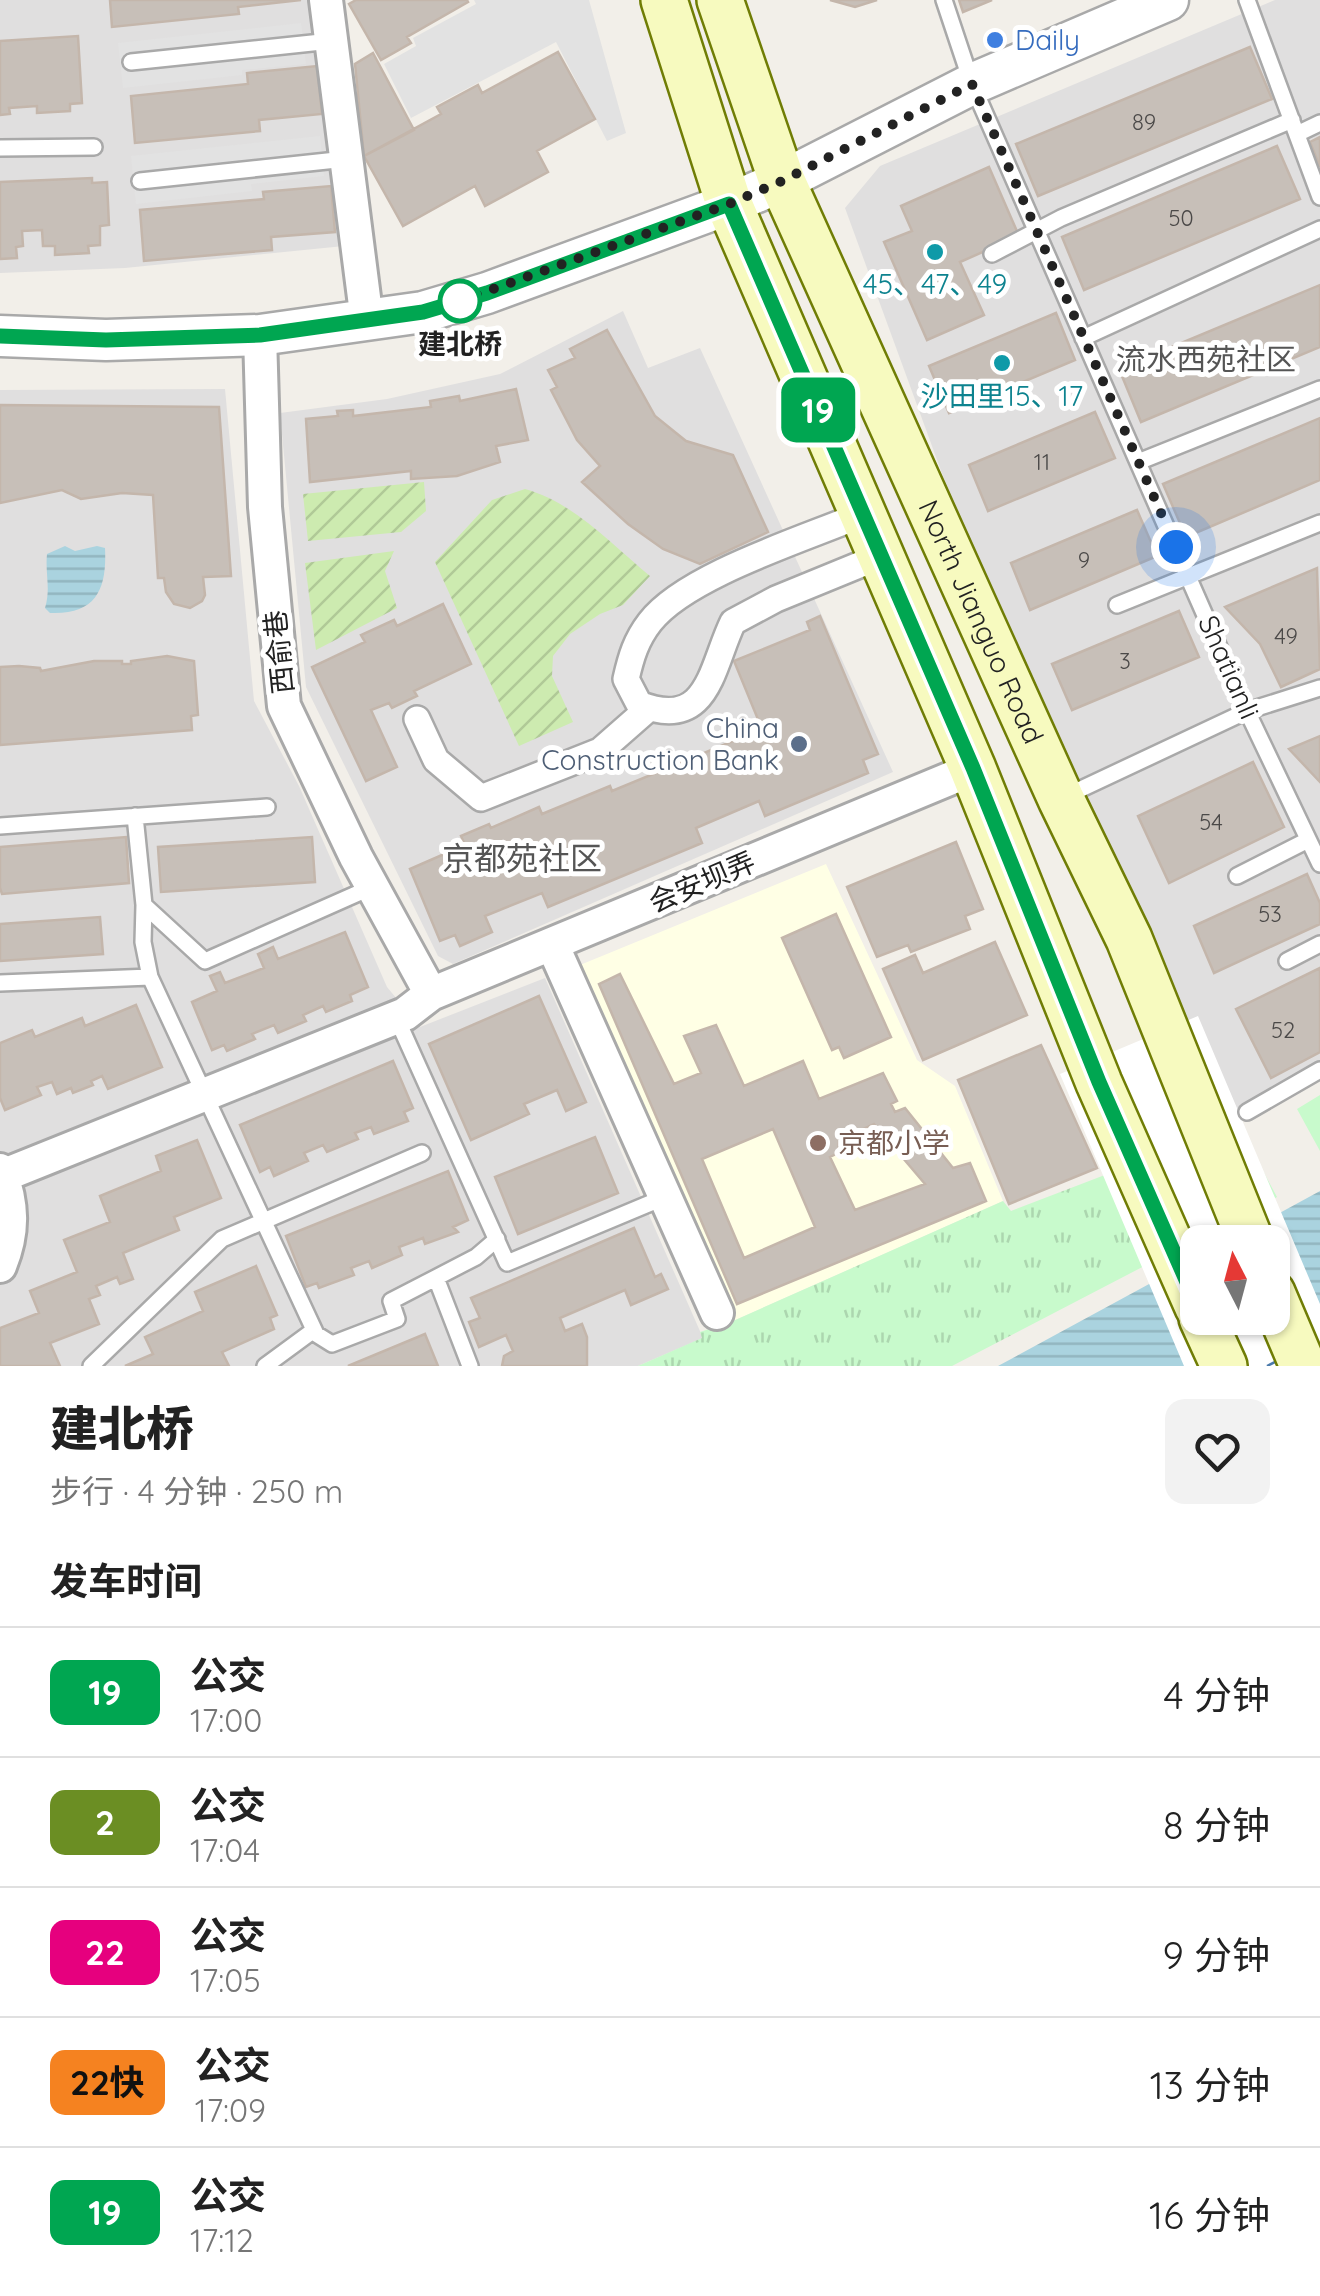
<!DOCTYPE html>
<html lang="zh">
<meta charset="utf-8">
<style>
body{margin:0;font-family:Quicksand,"Noto Sans SC",sans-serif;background:#f2f2f2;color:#222;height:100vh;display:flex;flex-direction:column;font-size:38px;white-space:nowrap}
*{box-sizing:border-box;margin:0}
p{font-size:32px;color:#767676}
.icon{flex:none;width:55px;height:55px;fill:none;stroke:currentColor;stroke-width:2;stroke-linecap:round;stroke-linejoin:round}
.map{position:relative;height:1366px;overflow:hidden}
.drawer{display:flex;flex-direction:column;background:#fff;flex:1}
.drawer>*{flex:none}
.badge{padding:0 20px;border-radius:15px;font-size:35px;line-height:65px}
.needle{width:65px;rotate:354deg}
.fabs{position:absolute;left:1180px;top:1225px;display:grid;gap:20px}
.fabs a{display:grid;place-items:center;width:110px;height:110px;border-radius:20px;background:#fff;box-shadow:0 2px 8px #0004;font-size:50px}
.you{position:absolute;width:50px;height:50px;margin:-25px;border:8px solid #fff;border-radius:50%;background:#1a73e8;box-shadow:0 0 0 15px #1a73e833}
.map>.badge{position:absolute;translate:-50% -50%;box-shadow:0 0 0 5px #fff}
h2{padding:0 50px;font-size:38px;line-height:90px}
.round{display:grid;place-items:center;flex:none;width:105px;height:105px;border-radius:20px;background:#f2f2f2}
.summary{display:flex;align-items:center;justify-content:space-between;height:170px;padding:0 50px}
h1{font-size:48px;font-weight:800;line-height:75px}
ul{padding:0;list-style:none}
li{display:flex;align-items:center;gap:30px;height:130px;padding:0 50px;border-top:2px solid #e0e0e0}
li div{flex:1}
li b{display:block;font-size:38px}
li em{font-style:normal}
li .badge{min-width:110px;font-weight:700;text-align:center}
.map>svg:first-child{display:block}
.residential{fill:#e0dfdf}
.education{fill:#ffffe5}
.park{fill:url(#park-tufts)}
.garden{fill:url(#garden-furrows)}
.parking{fill:#e2e2e2}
.water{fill:url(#water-rules)}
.pier{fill:#fff;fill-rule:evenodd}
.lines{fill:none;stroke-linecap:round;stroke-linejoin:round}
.ferry{stroke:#4a7aab;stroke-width:2.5;stroke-dasharray:12 10;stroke-linecap:butt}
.building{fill:#c7bfb8;stroke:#c4b6ab;stroke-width:2.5;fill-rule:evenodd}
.service-casing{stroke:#a9a9a9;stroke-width:20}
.pedestrian-casing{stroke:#a9a9a9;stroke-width:30}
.minor-casing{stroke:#a9a9a9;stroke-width:38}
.tertiary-casing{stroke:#a9a9a9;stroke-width:45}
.secondary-casing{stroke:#707d05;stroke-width:50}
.service{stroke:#fff;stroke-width:15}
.pedestrian{stroke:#fff;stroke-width:25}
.minor{stroke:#fff;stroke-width:32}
.tertiary{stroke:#fff;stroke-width:40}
.secondary{stroke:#f7fabf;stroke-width:45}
.line-casing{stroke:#fff;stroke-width:22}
.line{stroke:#00a651;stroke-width:15}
.walk{stroke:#222;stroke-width:10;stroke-dasharray:0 18}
.shop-dot{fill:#3f7fe0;stroke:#fff;stroke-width:4}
.culture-dot{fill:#0f9aa8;stroke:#fff;stroke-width:4}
.stop-dot{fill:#fff;stroke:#00a651;stroke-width:5}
.service-dot{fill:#5c6f8a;stroke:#fff;stroke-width:4}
.education-dot{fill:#8d6e63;stroke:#fff;stroke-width:4}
.labels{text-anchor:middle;stroke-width:10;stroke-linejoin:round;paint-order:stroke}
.number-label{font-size:22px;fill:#4b4948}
.shop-label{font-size:28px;fill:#366cbe;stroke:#fff;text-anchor:start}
.culture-label{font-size:28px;fill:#0d838f;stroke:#fff}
.stop-label{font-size:28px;font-weight:bold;fill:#222;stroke:#fff}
.street-label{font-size:28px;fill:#222;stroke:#fff}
.service-label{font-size:28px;fill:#4e5e75;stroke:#fff;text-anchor:end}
.education-label{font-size:28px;fill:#785e54;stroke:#fff;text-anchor:start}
.neighbourhood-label{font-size:30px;fill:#555;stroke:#fff}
.quarter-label{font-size:32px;fill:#555;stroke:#fff}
</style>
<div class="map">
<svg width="1320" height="1366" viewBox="0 0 1320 1366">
<defs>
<pattern id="park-tufts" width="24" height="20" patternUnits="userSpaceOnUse" patternTransform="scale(2.5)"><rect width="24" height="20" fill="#c8facc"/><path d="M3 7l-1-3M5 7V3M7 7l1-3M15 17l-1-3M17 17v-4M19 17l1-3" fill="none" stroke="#acd6af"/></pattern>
<pattern id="garden-furrows" width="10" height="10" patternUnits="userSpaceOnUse" patternTransform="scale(2.5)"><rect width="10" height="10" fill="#cdebb0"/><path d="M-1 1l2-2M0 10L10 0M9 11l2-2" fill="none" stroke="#b0c997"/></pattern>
<pattern id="water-rules" width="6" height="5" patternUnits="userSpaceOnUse" patternTransform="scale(2.5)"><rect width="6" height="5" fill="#aad3df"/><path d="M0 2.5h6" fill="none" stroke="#92b5bf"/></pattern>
</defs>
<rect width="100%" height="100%" fill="#f2efe9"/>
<path class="residential" d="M0,0H314L344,246L125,268L0,273Z
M1275,0H1320V1070L1222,1124L1061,799L845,208L880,166Z
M623,311L648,368L700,348L893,772L453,964L438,956L306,687L280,413L387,399L500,374Z
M225,389L254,701L299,786L387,987L420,1027L545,978L703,1338L638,1366H0V390Z"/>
<path class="education" d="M826,864L917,1060L955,1086L1003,1201L733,1321L580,965Z"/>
<path class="park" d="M1320,1095V1151L1297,1109Z
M1238,1124L1277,1197L952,1366H638L702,1338L700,1332L733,1321L1003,1201L1011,1211Z"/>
<path class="garden" d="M424,482L426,511L401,532L308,541L303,494Z
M525,489C575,503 611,544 650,576L623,605L600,614L570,634L553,656L552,676L573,722L519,746L435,562L492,500Z
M394,551L385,571L397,608L316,650L305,563Z"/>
<path class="parking" d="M474,0H589L626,133L607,141L556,42L411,118L384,64L416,46L413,38L476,4Z
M301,23L306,64L242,70V75L123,88L118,43Z
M320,136L324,176L251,184L252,191L136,204L131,156Z"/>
<path class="water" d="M65,546L75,551L97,546L105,548C107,588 97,615 50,613L45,608C51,588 45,574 47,554Z
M1320,1191V1366H998L1197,1258L1198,1318H1272V1242H1226Z"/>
<path class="pier" d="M1198,1016L1320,1304V1366H1184L1060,1074ZM1198,1242H1272V1318H1198Z"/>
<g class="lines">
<path class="ferry" d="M1267,1366L1279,1360"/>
</g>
<path class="building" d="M110,0H301L238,7L239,14L112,27Z
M356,0H467L468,2L407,37L411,43L381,60L349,4Z
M830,0H877L855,7Z
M959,0H992L963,12Z
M78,36L82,103L70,104V111L37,113V106L9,108L10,114L0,115V41Z
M1250,47L1272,99L1038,196L1016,144Z
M558,52L595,119L537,151L548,172L485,206L475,186L403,226L364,156L441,114L437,107L478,85L482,93Z
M373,53L414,130L364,156L355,64Z
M317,66L322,114L259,120L260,131L135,143L131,96L248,84L247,73Z
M1320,137V167L1310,142Z
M1277,146L1300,199L1084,290L1062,237Z
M989,167L1019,236L960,262L984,315L927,340L884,242L912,231L901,206Z
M92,178V183L107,182L109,225L100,226V245L88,246L89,253L55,255V246H43L42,230L22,231L23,246L16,247L17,258L0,259V182Z
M331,186L335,232L271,237L272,250L144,261L140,210L264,199L263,192Z
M1320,285V347L1141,422L1119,369Z
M1056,313L1075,360L949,413L929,366Z
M607,330L655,416L686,441L733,455L768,532L700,564L663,549L628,524L582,482L600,466L577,440L551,390L557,387L548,370L575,358L570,349Z
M516,389L528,440L496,446L500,462L457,476L411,479V471L310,482L306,419L338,416L337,411L353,410V416L431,407L430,401L459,396L460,401Z
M0,405L219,407L231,576L203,577L205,595L202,601L190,608L174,604L166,592L164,578H158L153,495L122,493L81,499L62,490L0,503Z
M1095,412L1115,458L988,511L969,465Z
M1320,418V480L1186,537L1163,484Z
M1137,510L1157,556L1030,610L1011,563Z
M1317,568L1320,669L1281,687L1260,644L1225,607Z
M443,604L471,664L414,691L417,696L392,708L389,703L371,710L397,767L366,781L312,667L365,642L361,635L394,620L397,626Z
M1179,611L1199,657L1072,710L1052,664Z
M820,616L878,754L863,760L868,773L765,816L759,801L696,828L702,843L548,907L542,893L485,916L492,932L460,946L455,935L440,941L410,869L465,845L461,836L489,824L491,828L539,807L542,814L610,786L612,791L762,729L734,661L810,630L807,622Z
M167,656L194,661L198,715L191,716L192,730L0,745V667L19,666L40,668L41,671L94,661H122V664H131V661Z
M1320,736V782L1289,749Z
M1253,762L1284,827L1169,883L1138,816Z
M126,837L129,883L2,894L0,888V847Z
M312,837L315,882L161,892L158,847Z
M956,842L983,909L965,916L970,929L911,952L908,945L877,957L847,887Z
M1307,874L1320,903V924L1214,973L1194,926Z
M836,914L891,1037L844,1058L839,1047L832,1050L782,938Z
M100,917L103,954L0,961V924Z
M345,932L368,987L350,995L352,1001L326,1012L323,1006L303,1015L306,1021L278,1033L274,1025L252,1034L255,1039L227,1051L224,1045L212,1050L192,1002L217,991L210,976L220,972L225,983L264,968L258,954L273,947L278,959Z
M995,942L1027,1015L923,1060L883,969L915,955L923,973Z
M1320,968V1052L1271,1078L1236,1009Z
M620,974L674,1084L701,1073L684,1036L716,1025L744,1086L803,1061L819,1099L883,1073L897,1101L891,1104L895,1112L905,1108L953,1168L970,1163L986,1201L737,1304L599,984ZM874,1124L925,1184L855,1210L830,1157L838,1153L839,1140ZM773,1129L815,1227L744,1258L702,1159Z
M539,996L586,1102L566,1111L557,1090L524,1104L529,1114L471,1140L429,1044Z
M136,1005L162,1067L108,1089L102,1076L91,1081L93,1085L73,1093L71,1088L57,1094L52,1082L37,1087L41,1095L5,1110L0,1098V1043L32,1030L35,1037L82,1018L85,1026Z
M1041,1045L1097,1168L1009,1204L958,1080Z
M393,1061L413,1108L404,1112L408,1121L374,1134L371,1127L355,1133L358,1139L327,1152L323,1145L304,1153L308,1161L274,1176L270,1167L260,1172L240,1125Z
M595,1137L618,1193L518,1234L495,1177Z
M197,1140L221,1198L174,1217L179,1230L123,1253L133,1279L120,1284L117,1277L96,1286L100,1295L89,1299L99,1324L50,1343L60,1366H0V1328L39,1313L30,1291L77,1272L64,1240L110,1222L100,1196L161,1171L156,1156Z
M448,1171L468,1220L453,1227L458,1232L425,1244L423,1238L399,1247L402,1255L372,1268L369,1261L351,1268L354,1275L319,1288L317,1283L306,1287L286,1236Z
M634,1228L655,1277L661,1274L668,1289L631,1305L625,1290L560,1318L565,1331L582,1324L587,1337V1366H502L504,1356L513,1351L506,1335L479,1347L469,1322L480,1318L471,1298Z
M256,1266L277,1315L270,1318L274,1329L222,1352L229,1366H125L153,1354L145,1337L203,1311L195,1292Z
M425,1334L438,1366H348Z"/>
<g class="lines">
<g class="service-casing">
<path id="service" d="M944,0L972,84L1247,711L1320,864
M1247,0L1320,197
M131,62L331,41
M1297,134L1320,123
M0,148L94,147
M140,181L346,159
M992,254L1061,218L1292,120
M1083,338L1320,229
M1138,462L1320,389
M1117,605L1320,523
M1064,797L1247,711L1320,688
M135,816L144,905L143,942L150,977L316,1334L332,1344L397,1319L391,1301L476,1257L497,1239
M0,826L267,807
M1237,876L1308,840
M144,905L205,961L372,887
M1287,961L1320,944
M0,983L150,977
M396,1017L507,1263L665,1197
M1247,1112L1320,1070
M436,1278L470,1366
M91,1366L222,1239L422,1153
M265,1366L314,1330"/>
</g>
<g class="pedestrian-casing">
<path id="pedestrian" d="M863,514C807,538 686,575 650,622C636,640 631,657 626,679L639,704C709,732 711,667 733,622L776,599L881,556
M417,719L436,760L481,798L600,751L649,708"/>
</g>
<g class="minor-casing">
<path id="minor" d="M326,0L367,321
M260,335L265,507L284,706L356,857L431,994
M552,944L717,1313
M0,1170C13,1204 14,1232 0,1266
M2,1176L405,1014L431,994L973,769"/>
</g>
<g class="tertiary-casing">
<path id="tertiary" d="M0,336L106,340L260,335L423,312L487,293L729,204L782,181L972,84L1168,0"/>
</g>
<g class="secondary-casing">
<g id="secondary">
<path d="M664,0L729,204L973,769L1099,1083L1198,1307"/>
<path id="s1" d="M720,0L782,181L1061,799L1129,939L1251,1242"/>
<path d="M1272,1293L1303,1366"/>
<path d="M1202,1318L1224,1366"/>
</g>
</g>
<use href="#service" class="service"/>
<use href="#pedestrian" class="pedestrian"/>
<use href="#minor" class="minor"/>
<use href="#tertiary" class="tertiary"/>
<use href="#secondary" class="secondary"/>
</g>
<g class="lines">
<g class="line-casing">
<path id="line" d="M0,336L106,340L260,335L423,312L487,293L729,204L973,768L1099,1082L1198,1307"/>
</g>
<use href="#line" class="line"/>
<path class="walk" d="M460,301L729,204L782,181L972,84L1176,547"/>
</g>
<circle class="shop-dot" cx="995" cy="40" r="10"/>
<g class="culture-dot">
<circle cx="935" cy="252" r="10"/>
<circle cx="1002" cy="363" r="10"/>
</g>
<circle class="stop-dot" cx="460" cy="301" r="20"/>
<circle class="service-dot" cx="799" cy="744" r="10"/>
<circle class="education-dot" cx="818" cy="1143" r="10"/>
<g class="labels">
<g class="number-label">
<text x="1144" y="130">89</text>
<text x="1181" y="226">50</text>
<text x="1042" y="470">11</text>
<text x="1084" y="568">9</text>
<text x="1286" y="644">49</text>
<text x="1125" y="669">3</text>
<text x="1211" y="830">54</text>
<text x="1270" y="922">53</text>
<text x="1283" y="1038">52</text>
</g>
<g class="shop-label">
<text x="1015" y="50">Daily</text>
</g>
<g class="culture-label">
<text x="935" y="294">45、47、49</text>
<text x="1002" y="406">沙田里15、17</text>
</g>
<g class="stop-label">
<text x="460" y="354">建北桥</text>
</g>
<g class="street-label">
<text dy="10" stroke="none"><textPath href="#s1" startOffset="675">North Jianguo Road</textPath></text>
<text transform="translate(279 652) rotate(-96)" y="10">西俞巷</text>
<text transform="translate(1229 667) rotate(66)" y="10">Shatianli</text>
<text transform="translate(702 882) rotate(-23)" y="10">会安坝弄</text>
</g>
<g class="service-label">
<text x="779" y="738">China<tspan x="779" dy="32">Construction Bank</tspan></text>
</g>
<g class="education-label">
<text x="838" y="1153">京都小学</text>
</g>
<g class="neighbourhood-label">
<text x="1206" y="370">流水西苑社区</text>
</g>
<g class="quarter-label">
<text x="522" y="870">京都苑社区</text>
</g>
</g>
</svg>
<div class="fabs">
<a><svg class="needle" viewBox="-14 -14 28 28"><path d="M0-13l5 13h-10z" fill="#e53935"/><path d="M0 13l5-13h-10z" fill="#767676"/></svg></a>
</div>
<div class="you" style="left:1176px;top:547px"></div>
<b class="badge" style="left:818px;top:410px;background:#00a651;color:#fff">19</b>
</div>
<section class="drawer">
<div class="summary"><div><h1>建北桥</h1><p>步行 · 4 分钟 · 250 m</p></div><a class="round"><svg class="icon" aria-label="heart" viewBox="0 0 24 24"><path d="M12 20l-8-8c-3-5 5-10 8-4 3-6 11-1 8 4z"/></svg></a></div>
<h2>发车时间</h2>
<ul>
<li><span class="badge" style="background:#00a651;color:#fff">19</span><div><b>公交</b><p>17:00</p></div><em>4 分钟</em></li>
<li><span class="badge" style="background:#6b8e23;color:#fff">2</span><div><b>公交</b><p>17:04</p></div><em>8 分钟</em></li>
<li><span class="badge" style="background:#e6007e;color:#fff">22</span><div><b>公交</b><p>17:05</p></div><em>9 分钟</em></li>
<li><span class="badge" style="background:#f58220;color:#111">22快</span><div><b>公交</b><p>17:09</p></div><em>13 分钟</em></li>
<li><span class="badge" style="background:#00a651;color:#fff">19</span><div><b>公交</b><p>17:12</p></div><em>16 分钟</em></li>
</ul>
</section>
